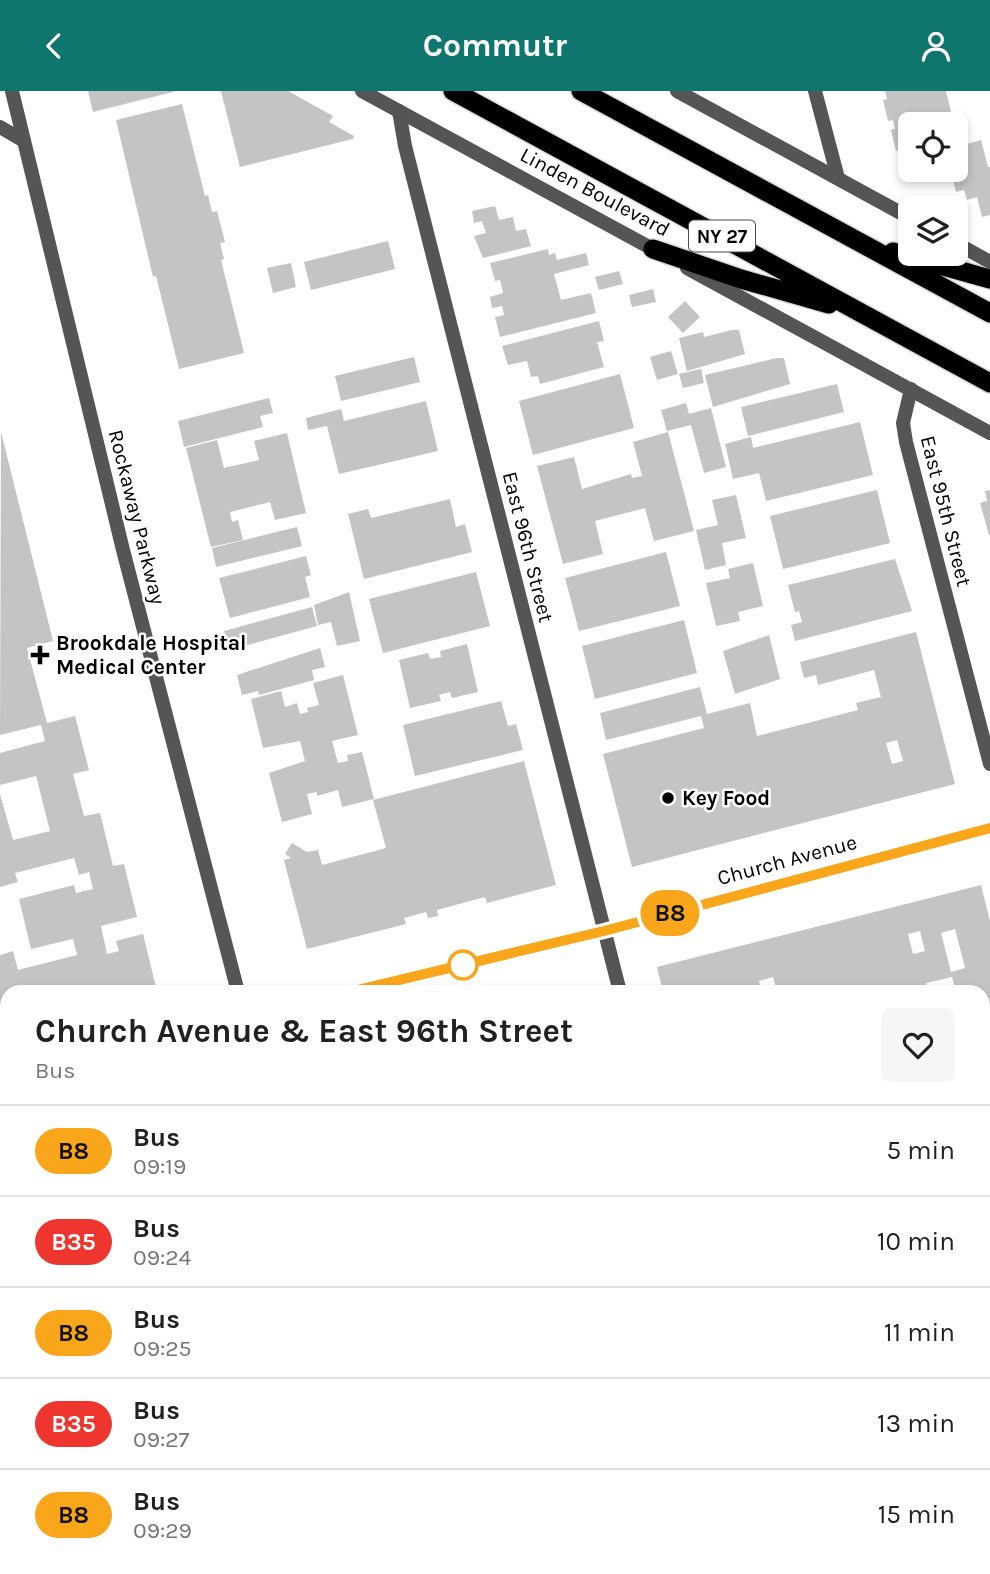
<!DOCTYPE html>
<style>
body{margin:0;font-family:Karla,sans-serif;background:#f6f6f6;color:#202124;height:100vh;display:flex;flex-direction:column;font-size:26px;white-space:nowrap}
*{box-sizing:border-box;margin:0}
p{font-size:23px;color:#757577}
.icon{flex:none;width:38px;height:38px;fill:none;stroke:currentColor;stroke-width:2;stroke-linecap:round;stroke-linejoin:round}
.map{position:relative;flex:1;overflow:hidden}
.drawer{position:absolute;left:0px;top:894px;width:990px;height:590px;display:flex;flex-direction:column;background:#fff;border-radius:21px 21px 0 0;box-shadow:0 4px 10px #0003}
.drawer>*{flex:none}
.badge{padding:0 14px;border-radius:23px;font-size:24px;line-height:46px}
.buttons{position:absolute;left:898px;top:21px;display:grid;gap:14px}
.buttons a{display:grid;place-items:center;width:70px;height:70px;border-radius:10px;background:#fff;box-shadow:0 4px 10px #0003;font-size:35px}
.map>.badge{position:absolute;translate:-50% -50%;box-shadow:0 0 0 4px #fff}
.round{display:grid;place-items:center;flex:none;width:74px;height:74px;border-radius:10px;background:#f6f6f6}
.overview{display:flex;align-items:center;justify-content:space-between;height:119px;padding:0 35px}
h1{font-size:33px;font-weight:700;line-height:52px}
ul{padding:0;list-style:none}
li{display:flex;align-items:center;gap:21px;height:91px;padding:0 35px;border-top:2px solid #e0e0e0}
li div{flex:1}
li b{display:block;font-size:26px}
li em{font-style:normal}
li .badge{min-width:77px;font-weight:700;text-align:center}
header{display:flex;justify-content:space-between;align-items:center;height:91px;padding:0 35px;background:#0f766e;color:#fff;font-size:32px;font-weight:700}
.map>svg:first-child{display:block}
.building{fill:#c4c4c4;fill-rule:evenodd}
.lines{fill:none;stroke-linecap:round;stroke-linejoin:round}
.trunk-casing{stroke:#dbdbdb;stroke-width:22}
.service{stroke:#555;stroke-width:14}
.minor{stroke:#555;stroke-width:14}
.tertiary{stroke:#555;stroke-width:14}
.trunk{stroke:#000;stroke-width:19}
.line-casing{stroke:#fff;stroke-width:16}
.line{stroke:#faa61a;stroke-width:10}
.poi-dot{fill:#000;stroke:#fff;stroke-width:2.5}
.stop-dot{fill:#fff;stroke:#faa61a;stroke-width:3.5}
.labels{text-anchor:middle;stroke-width:5;stroke-linejoin:round;paint-order:stroke}
.shield{fill:#fff;stroke:#4c4c4c;stroke-width:2}
.shield-label{font-size:19px;font-weight:bold;fill:#000}
.street-label{font-size:21px;fill:#000;stroke:#fff}
.poi-label{font-size:21px;font-weight:bold;fill:#000;stroke:#fff;text-anchor:start}
</style>
<header><svg class="icon" aria-label="back" viewBox="0 0 24 24"><path d="M15 5l-7 7 7 7"/></svg>Commutr<svg class="icon" aria-label="person" viewBox="0 0 24 24"><circle cx="12" cy="8" r="4"/><path d="M4 21q1-7 8-7t8 7"/></svg></header>
<div class="map">
<svg width="990" height="1483" viewBox="0 0 990 1483">
<rect width="100%" height="100%" fill="#fff"/>
<path class="building" d="M88,0H173V1L93,21Z
M221,0H288L333,25L329,31L354,45L353,48L240,76Z
M885,0H946L954,33H910V67L903,68L901,59L896,60L891,39L895,38L893,29L888,30L883,9L887,8Z
M182,13L205,105L208,104L212,121L217,120L225,151L220,152L224,168L221,169L244,262L179,278L156,185L153,186L116,29Z
M981,49L988,76H990V124L982,126L977,106L967,109L964,99L956,101L952,85L933,90L930,79H956V56Z
M495,115L499,129L513,126L516,140L526,138L531,155L483,167L474,145L486,142L482,130L474,132L472,120Z
M388,150L395,178L311,199L304,171Z
M548,158L549,164L555,162L557,169L586,162L589,174L554,183L561,209L591,202L596,222L500,246L495,226L504,224L502,215L492,217L490,206L503,202L500,189L495,190L490,172Z
M291,172L296,196L273,202L267,177Z
M619,180L623,193L599,199L595,186Z
M653,198L656,211L632,216L629,204Z
M685,210L700,226L683,242L668,226Z
M599,230L604,250L597,251L604,276L540,293L538,285L531,286L527,270L508,274L502,255Z
M732,239H739L745,263L687,280L679,247L703,241L704,246Z
M671,260L678,283L657,289L650,266Z
M414,266L420,291L341,310L335,285Z
M777,267H784L790,293L713,316L705,284Z
M701,278L704,292L683,297L679,283Z
M620,283L634,337L533,364L519,310Z
M837,293L844,321L748,345L741,316Z
M269,307L273,322L260,325L263,336L184,356L178,330Z
M426,310L438,360L339,383L327,335L308,339L306,327L341,318L344,330Z
M686,312L689,323L711,317L726,376L704,382L691,334L667,340L661,319Z
M860,331L873,384L766,410L759,382L733,388L725,353L751,346L753,357Z
M1,341L53,550L27,557L47,632L75,625L89,679L73,683L84,725L100,722L113,775L124,773L137,826L101,835L107,863L119,860L116,850L143,843L156,896L134,901H7V933L0,935V864L13,860L18,879L77,864L73,848L31,858L19,808L74,794L76,802L93,798L89,781L79,784L74,767L15,782L18,791L0,796V703L13,749L50,740L36,685L0,694V662L45,650L41,634L0,644Z
M668,341L694,440L654,450L645,417L595,430L603,463L563,473L537,375L574,366L582,398L631,383L632,387L642,385L633,351Z
M287,342L306,422L275,429L270,411L230,421L232,431L238,429L243,449L211,456L186,357L217,349L224,377L259,369L254,350Z
M877,399L890,452L783,478L770,425Z
M990,399V444H989L980,412L987,410L985,400Z
M736,404L746,447L722,452L726,474L705,479L696,439L718,434L712,409Z
M450,408L456,436L465,433L472,461L364,488L348,423L368,418L371,427Z
M297,436L302,455L216,476L212,457Z
M666,461L680,515L579,540L565,487Z
M306,465L311,484L305,486L310,506L230,527L219,487Z
M895,468L912,520L795,550L791,534L802,531L799,520L795,521L788,494Z
M753,472L763,515L738,521L740,530L716,535L706,492L730,487L728,478Z
M476,481L490,535L383,562L369,508Z
M349,501L360,550L337,555L331,531L318,534L314,514Z
M312,516L317,535L229,559L224,540Z
M684,529L697,582L595,608L582,555Z
M916,541L955,693L632,776L603,663L704,637L701,625L606,649L600,622L700,596L707,623L750,612L757,645L858,619L856,612L881,606L874,579L818,594L816,584L804,587L800,571ZM897,649L903,670L892,673L886,652Z
M769,544L780,588L735,603L723,560Z
M467,553L478,601L452,607L450,601L439,604L441,610L410,617L399,569L428,562L430,568L441,566L440,560Z
M320,557L325,576L312,579L314,589L259,604L258,600L242,604L237,584Z
M343,584L358,644L332,650L338,672L348,670L347,664L362,661L374,708L342,716L338,699L317,705V701L307,703L312,723L282,731L269,682L305,670L300,650L263,657L251,608L281,600L285,616L297,612L300,623L308,621L307,617L319,614L313,592Z
M501,610L508,635L516,633L523,659L415,685L403,634Z
M524,670L556,794L487,812L485,806L437,819L438,825L428,827L426,821L404,827L406,833L307,858L284,769L291,767L285,763L292,752L307,761L318,759L322,774L386,757L373,709Z
M981,794L990,830V952L984,954V926L989,924L984,901H956L952,886L926,892L929,901H777L773,886L759,890L762,901H663L657,876ZM955,838L965,877L951,881L941,842ZM920,840L925,860L913,863L908,843Z
M990,973V1022L984,1024V975Z
M990,1039V1073L984,1075V1040Z
M6,1043L7,1098L0,1099V1045Z
M990,1087V1118L984,1120V1089Z
M7,1111V1164L0,1166V1113Z
M990,1132V1190L984,1192V1134Z
M7,1177V1231L0,1232V1179Z
M990,1206V1260L984,1261V1207Z
M0,1253L3,1260L7,1259V1305L0,1307Z
M4,1342L7,1346L6,1454L0,1430V1343Z
M984,1374L990,1395V1483H983L982,1477Z
M70,1477H108L110,1483H71Z
M225,1477H285L286,1483H226Z
M471,1477H562L563,1483H473Z
M617,1477H703V1478L683,1483H619Z
M820,1477H847V1478L821,1483Z
M909,1477H926L927,1483H889Z"/>
<g class="lines">
<g class="trunk-casing">
<path id="trunk" d="M453,0L990,292
M581,0L990,222
M653,158L741,188L829,213
M893,161L990,188"/>
</g>
<path class="service" d="M0,36L24,50
M186,1477L187,1483
M358,1483L384,1478"/>
<path class="minor" d="M815,0L838,87
M399,20L405,55L620,901
M911,298L903,332L906,351L990,673
M350,901L604,840L990,737
M0,990L7,988
M768,1477L770,1483"/>
<path class="tertiary" d="M12,0L123,459L238,901
M362,0L660,162
M677,0L910,127
M956,152L990,171
M687,177L990,342
M384,1477L385,1483"/>
<use href="#trunk" class="trunk"/>
</g>
<g class="lines">
<g class="line-casing">
<path id="line" d="M349,901L604,840L990,737"/>
</g>
<use href="#line" class="line"/>
</g>
<g class="poi-dot">
<path d="M36.5 553.5h7v7h7v7h-7v7h-7v-7h-7v-7h7z"/>
<circle cx="668" cy="707" r="7"/>
</g>
<circle class="stop-dot" cx="463" cy="874" r="14"/>
<g class="labels">
<rect class="shield" x="689" y="129.5" width="66" height="31" rx="5"/>
<g class="shield-label">
<text x="722" y="152">NY 27</text>
</g>
<g class="street-label">
<text transform="translate(595 101) rotate(28)" y="7">Linden Boulevard</text>
<text transform="translate(946 420) rotate(76)" y="7">East 95th Street</text>
<text transform="translate(137 426) rotate(76)" y="7">Rockaway Parkway</text>
<text transform="translate(528 456) rotate(76)" y="7">East 96th Street</text>
<text transform="translate(787 769) rotate(-15)" y="7">Church Avenue</text>
</g>
<g class="poi-label">
<text x="56" y="559">Brookdale Hospital<tspan x="56" dy="24">Medical Center</tspan></text>
<text x="682" y="714">Key Food</text>
</g>
</g>
</svg>
<div class="buttons">
<a><svg class="icon" aria-label="locate" viewBox="0 0 24 24"><circle cx="12" cy="12" r="6"/><path d="M12 2v4M12 18v4M2 12h4M18 12h4"/></svg></a>
<a><svg class="icon" aria-label="layers" viewBox="0 0 24 24"><path d="M12 4l9 5-9 5-9-5zM3 14l9 5 9-5"/></svg></a>
</div>
<b class="badge" style="left:670px;top:822px;background:#faa61a;color:#111">B8</b>
<section class="drawer">
<div class="overview"><div><h1>Church Avenue &amp; East 96th Street</h1><p>Bus</p></div><a class="round"><svg class="icon" aria-label="heart" viewBox="0 0 24 24"><path d="M12 20l-8-8c-3-5 5-10 8-4 3-6 11-1 8 4z"/></svg></a></div>
<ul>
<li><span class="badge" style="background:#faa61a;color:#111">B8</span><div><b>Bus</b><p>09:19</p></div><em>5 min</em></li>
<li><span class="badge" style="background:#ee352e;color:#fff">B35</span><div><b>Bus</b><p>09:24</p></div><em>10 min</em></li>
<li><span class="badge" style="background:#faa61a;color:#111">B8</span><div><b>Bus</b><p>09:25</p></div><em>11 min</em></li>
<li><span class="badge" style="background:#ee352e;color:#fff">B35</span><div><b>Bus</b><p>09:27</p></div><em>13 min</em></li>
<li><span class="badge" style="background:#faa61a;color:#111">B8</span><div><b>Bus</b><p>09:29</p></div><em>15 min</em></li>
</ul>
</section>
</div>
